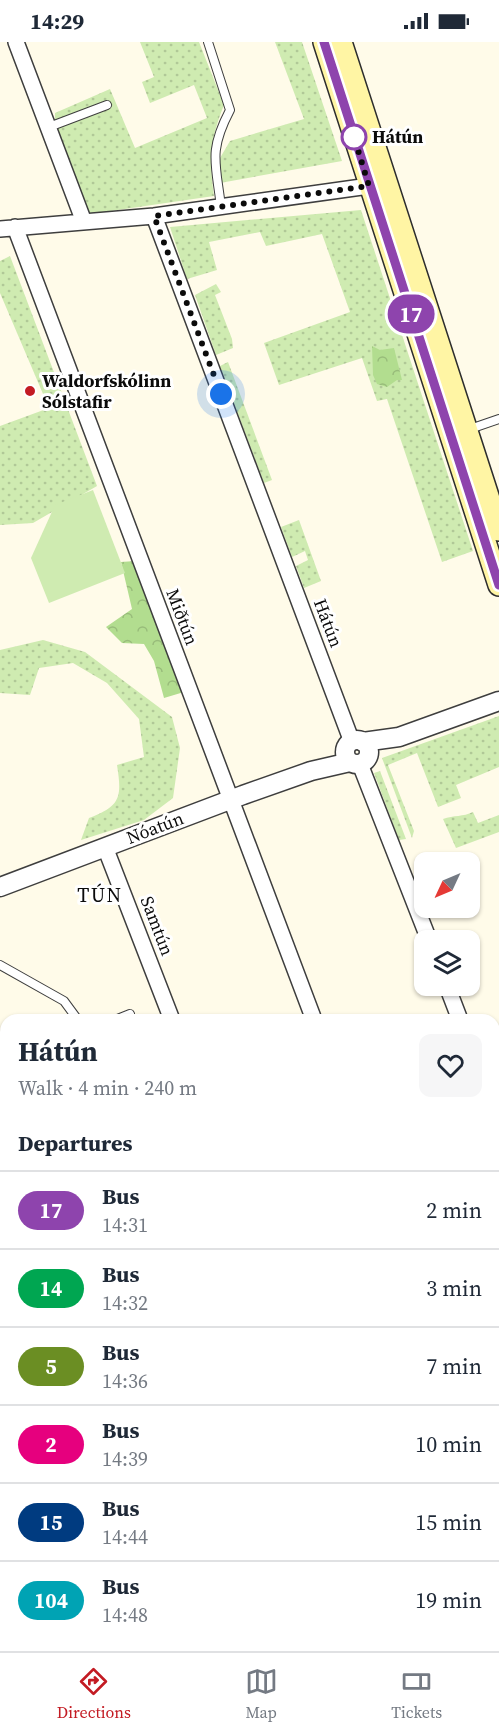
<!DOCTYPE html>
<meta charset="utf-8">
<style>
body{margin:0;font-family:"Source Serif 4",serif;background:#f6f6f7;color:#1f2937;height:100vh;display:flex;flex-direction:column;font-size:22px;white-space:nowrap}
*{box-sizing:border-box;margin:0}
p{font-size:20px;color:#747a83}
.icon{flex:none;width:33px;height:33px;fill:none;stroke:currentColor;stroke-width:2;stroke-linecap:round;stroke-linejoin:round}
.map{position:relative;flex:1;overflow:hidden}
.drawer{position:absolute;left:0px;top:972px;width:500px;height:638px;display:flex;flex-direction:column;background:#fff;border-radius:18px 18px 0 0;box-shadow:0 2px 4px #0004}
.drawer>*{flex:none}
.badge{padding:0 12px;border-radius:20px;font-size:21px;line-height:39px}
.needle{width:39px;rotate:226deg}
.tools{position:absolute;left:414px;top:810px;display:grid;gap:12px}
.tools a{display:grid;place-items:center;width:66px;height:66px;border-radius:12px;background:#fff;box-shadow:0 2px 4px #0004;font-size:30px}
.you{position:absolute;width:30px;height:30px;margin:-15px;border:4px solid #fff;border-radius:50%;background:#1a73e8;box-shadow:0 0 0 9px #1a73e833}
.map>.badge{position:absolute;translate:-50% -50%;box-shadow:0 0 0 3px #fff}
h2{padding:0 18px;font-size:22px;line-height:54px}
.round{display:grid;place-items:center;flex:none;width:63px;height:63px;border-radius:12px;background:#f6f6f7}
.overview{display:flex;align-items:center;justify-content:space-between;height:102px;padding:0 18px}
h1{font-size:28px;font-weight:700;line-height:45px}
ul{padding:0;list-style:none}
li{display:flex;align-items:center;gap:18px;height:78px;padding:0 18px;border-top:2px solid #e0e1e3}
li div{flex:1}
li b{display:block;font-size:22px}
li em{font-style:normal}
li .badge{min-width:66px;font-weight:700;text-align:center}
.status{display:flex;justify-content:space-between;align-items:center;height:42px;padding:0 30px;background:#fff;direction:ltr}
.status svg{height:16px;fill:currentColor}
.menu{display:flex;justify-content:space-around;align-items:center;height:84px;border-top:2px solid #e0e1e3;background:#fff;font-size:16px;color:#747a83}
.menu a{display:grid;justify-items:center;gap:3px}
.menu .active{color:#c31b23}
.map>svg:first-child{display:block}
.grass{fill:url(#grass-dots)}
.forest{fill:url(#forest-crowns)}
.park{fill:#cfebb1}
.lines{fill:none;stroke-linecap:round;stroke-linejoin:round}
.service-casing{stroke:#3e3e3e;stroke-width:10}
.minor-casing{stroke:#3e3e3e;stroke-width:18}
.tertiary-casing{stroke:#3e3e3e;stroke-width:21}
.secondary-casing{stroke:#2d2d2d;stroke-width:24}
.primary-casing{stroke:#1c1c1c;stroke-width:27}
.service{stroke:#fff;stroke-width:8}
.minor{stroke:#fff;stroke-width:15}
.tertiary{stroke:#fff;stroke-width:18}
.secondary{stroke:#fff5a4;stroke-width:21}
.primary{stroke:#ffd759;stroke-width:24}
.line-casing{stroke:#fff;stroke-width:14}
.line{stroke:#8e44ad;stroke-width:9}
.walk{stroke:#0b0b0b;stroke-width:6;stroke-dasharray:0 10.8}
.stop-dot{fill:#fff;stroke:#8e44ad;stroke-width:3}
.poi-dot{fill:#c31b23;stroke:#fff;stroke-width:2}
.labels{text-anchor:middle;stroke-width:6;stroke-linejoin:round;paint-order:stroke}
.stop-label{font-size:18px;font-weight:bold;fill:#0b0b0b;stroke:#fff;text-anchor:start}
.poi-label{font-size:18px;font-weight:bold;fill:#0b0b0b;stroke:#fff;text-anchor:start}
.street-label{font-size:18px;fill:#0b0b0b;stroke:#fff}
.neighbourhood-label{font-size:20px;letter-spacing:1.5px;fill:#0b0b0b;stroke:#fff}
</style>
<div class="status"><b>14:29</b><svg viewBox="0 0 49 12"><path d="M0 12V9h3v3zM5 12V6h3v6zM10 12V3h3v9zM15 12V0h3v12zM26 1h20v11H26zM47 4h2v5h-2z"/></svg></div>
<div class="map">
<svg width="499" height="1609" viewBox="0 0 499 1609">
<defs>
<pattern id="grass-dots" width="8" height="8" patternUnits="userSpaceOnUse" patternTransform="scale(1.5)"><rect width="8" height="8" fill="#cfebb1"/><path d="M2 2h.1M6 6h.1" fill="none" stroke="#b0c897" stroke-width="1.8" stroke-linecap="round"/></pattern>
<pattern id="forest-crowns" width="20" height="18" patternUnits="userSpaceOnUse" patternTransform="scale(1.5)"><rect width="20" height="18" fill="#b2dd8f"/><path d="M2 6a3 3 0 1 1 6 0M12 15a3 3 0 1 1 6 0" fill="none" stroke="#98bc7a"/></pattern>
</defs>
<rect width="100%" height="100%" fill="#fffbe9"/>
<path class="grass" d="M140,0H199L224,63C210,97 209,119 214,154L90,172L55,82V71L110,47L135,106L207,76L194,43L150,61L142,40L154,35Z
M275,0H302L342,119L220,141V116L230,99L304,77Z
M361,168L473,509L442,520L387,357L377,359L362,316L279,343L264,301L350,270L322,192L266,204L260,190L209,200L217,228L187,237L170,185Z
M10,214L97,444L33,481L0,483V384L49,366L0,251V219Z
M216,242L221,250L215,253L232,297L233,306L216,313L195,253Z
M228,320L272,438L264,441L220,324Z
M299,478L321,539L304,546L296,524L308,518L305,509L292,515L281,485Z
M43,598L85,610L172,675L180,706L173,756L144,778L81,798L89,776C121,764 122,755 117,723L144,715L139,677L107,641L73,621L39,626L30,653L0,651V608Z
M499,674V725L456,743L461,756L438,765L417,711L388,723L414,789L412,796L382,716Z
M380,729L406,797L399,798L374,731Z
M473,770L478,781L499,773V790L456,806L443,777C454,773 463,775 473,770Z
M6,1173V1453L0,1448V1181Z
M499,1225V1367L495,1372L494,1232Z
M45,1604H114L123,1609H52Z"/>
<path class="forest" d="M372,304L380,308L394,306L402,338H397L387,345L377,342L373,333Z
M135,519L184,650L164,656L154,619L144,602L122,601L106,585L132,567L121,520Z"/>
<path class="park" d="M93,448L125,531L49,561L31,516L55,463Z"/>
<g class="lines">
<g class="service-casing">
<path id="service" d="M208,0L230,68C208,110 216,121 221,165
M49,85L107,63
M467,388L499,377
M0,923L64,959L78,978
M115,978L130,972
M0,1093L6,1085
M0,1129L6,1134"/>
</g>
<g class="minor-casing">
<path id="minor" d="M16,0L84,180
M154,174L352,700
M15,185L314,978
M0,187L154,174L369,144
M360,722L429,898
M105,805L172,978
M447,944L460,978
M256,1604L271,1609"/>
</g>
<g class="tertiary-casing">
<path id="tertiary" d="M345 710a12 12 0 1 1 24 0a12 12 0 1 1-24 0Z
M363,700L399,695L499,659
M0,845L243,753L311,729L350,720
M0,1101L6,1106
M494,1483L499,1487"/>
</g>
<g class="secondary-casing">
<path id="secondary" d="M324,0L499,543
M341,0L499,488
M494,1053L499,1050
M494,1079L499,1074"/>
</g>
<g class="primary-casing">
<path id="primary" d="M0,1461L6,1467
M0,1507L6,1512
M126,1604L135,1609
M197,1604L206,1609"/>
</g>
<use href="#service" class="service"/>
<use href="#minor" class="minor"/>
<use href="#tertiary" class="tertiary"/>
<use href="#secondary" class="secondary"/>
<use href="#primary" class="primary"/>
</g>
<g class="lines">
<g class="line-casing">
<path id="line" d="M324,0L499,543"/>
</g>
<use href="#line" class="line"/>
<path class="walk" d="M221,352L154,174L369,144L354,95"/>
</g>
<circle class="stop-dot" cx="354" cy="95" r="12"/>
<circle class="poi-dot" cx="30" cy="349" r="6"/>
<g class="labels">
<g class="stop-label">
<text x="372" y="101">Hátún</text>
</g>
<g class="poi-label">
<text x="42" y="345">Waldorfskólinn<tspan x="42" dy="21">Sólstafir</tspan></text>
</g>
<g class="street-label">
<text transform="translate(182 575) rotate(69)" y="6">Miðtún</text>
<text transform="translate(328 581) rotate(69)" y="6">Hátún</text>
<text transform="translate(155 786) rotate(-21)" y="6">Nóatún</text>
<text transform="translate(157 884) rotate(69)" y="6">Samtún</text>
</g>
<g class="neighbourhood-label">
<text x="100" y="860">TÚN</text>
</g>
</g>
</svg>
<div class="tools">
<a><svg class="needle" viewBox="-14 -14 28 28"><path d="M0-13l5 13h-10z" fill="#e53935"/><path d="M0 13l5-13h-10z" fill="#747a83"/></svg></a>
<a><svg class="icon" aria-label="layers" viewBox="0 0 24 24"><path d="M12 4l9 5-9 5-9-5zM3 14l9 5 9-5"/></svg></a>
</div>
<div class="you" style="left:221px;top:352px"></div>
<b class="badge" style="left:411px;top:272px;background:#8e44ad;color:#fff">17</b>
<section class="drawer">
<div class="overview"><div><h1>Hátún</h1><p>Walk · 4 min · 240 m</p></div><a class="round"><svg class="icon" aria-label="heart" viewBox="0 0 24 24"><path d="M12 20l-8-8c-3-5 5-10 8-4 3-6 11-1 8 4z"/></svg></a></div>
<h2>Departures</h2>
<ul>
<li><span class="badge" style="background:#8e44ad;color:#fff">17</span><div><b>Bus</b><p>14:31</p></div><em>2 min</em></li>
<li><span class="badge" style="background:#00a651;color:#fff">14</span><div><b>Bus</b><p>14:32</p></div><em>3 min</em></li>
<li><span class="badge" style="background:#6b8e23;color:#fff">5</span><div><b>Bus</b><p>14:36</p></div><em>7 min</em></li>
<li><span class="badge" style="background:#e6007e;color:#fff">2</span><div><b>Bus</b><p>14:39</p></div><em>10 min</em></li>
<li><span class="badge" style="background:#003b80;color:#fff">15</span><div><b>Bus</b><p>14:44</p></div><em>15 min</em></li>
<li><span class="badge" style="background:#00a3b4;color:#fff">104</span><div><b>Bus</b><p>14:48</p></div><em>19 min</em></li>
</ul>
</section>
</div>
<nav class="menu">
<a class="active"><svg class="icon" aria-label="directions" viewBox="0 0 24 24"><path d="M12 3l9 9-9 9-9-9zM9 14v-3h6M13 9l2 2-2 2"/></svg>Directions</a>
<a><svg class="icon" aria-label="map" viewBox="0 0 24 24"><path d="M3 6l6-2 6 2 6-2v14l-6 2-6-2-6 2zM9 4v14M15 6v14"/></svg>Map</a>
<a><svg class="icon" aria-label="tickets" viewBox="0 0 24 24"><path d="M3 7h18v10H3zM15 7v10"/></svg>Tickets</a>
</nav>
